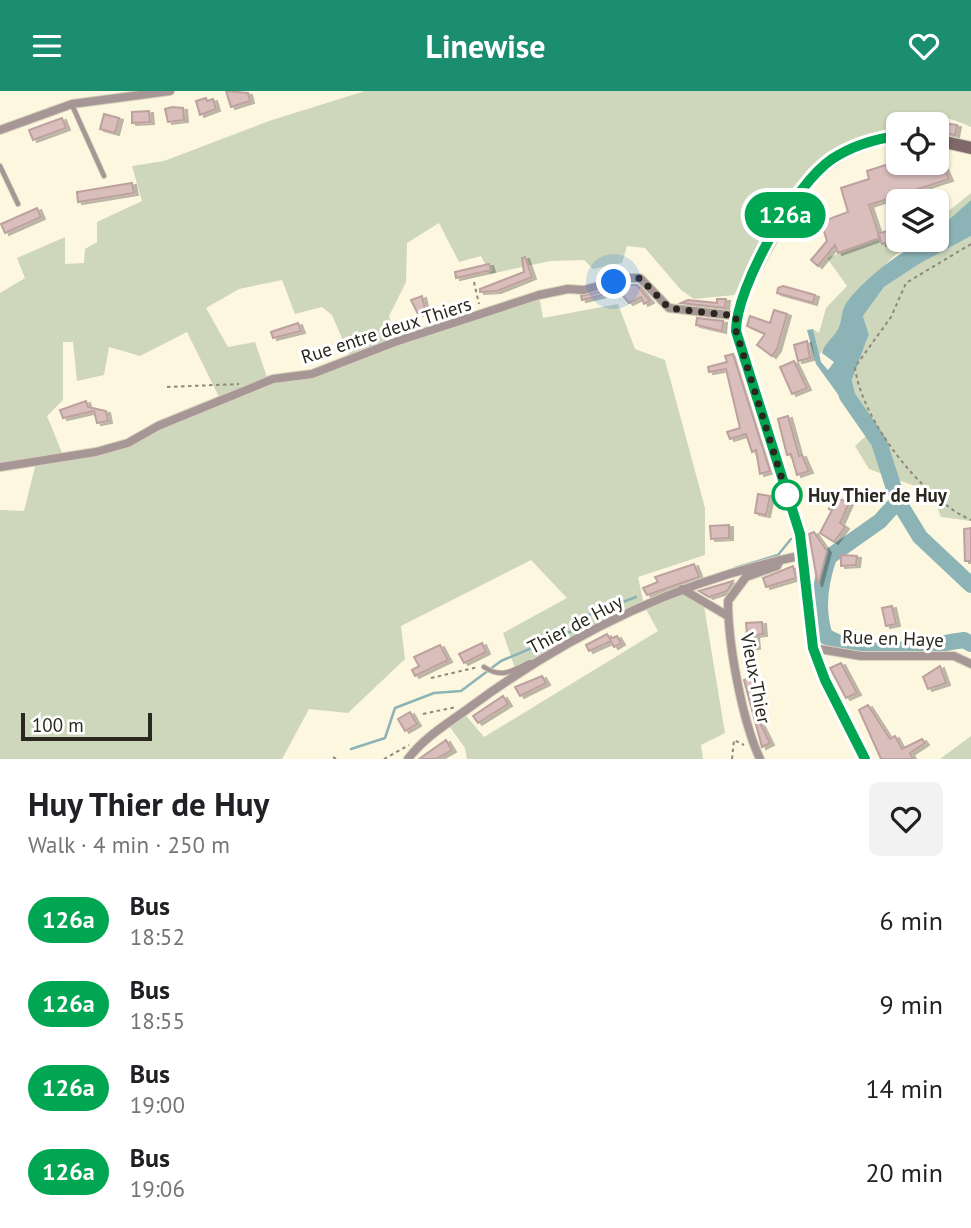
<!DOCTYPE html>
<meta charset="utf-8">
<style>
body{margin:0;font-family:"PT Sans",sans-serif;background:#f2f2f2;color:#202124;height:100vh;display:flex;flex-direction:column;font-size:26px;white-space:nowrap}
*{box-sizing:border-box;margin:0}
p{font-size:23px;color:#757577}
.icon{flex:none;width:38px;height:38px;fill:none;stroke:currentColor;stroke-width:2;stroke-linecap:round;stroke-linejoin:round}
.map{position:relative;height:668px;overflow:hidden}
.sheet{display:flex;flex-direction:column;background:#fff;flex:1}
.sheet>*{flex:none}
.badge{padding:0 14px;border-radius:23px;font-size:24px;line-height:46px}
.controls{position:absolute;left:886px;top:21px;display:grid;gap:14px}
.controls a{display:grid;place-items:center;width:63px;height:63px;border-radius:10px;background:#fff;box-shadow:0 2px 5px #0004;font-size:35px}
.scale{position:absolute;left:21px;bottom:18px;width:131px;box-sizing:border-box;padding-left:7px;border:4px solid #2a271e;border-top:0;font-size:19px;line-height:24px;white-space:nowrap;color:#2a271e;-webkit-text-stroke:5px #fff;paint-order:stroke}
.you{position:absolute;width:35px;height:35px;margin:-18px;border:5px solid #fff;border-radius:50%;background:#1a73e8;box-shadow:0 0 0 10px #1a73e833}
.map>.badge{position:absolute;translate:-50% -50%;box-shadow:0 0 0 4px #fff}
.round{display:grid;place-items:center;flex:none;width:74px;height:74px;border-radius:10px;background:#f2f2f2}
.summary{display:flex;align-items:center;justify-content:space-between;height:119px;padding:0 28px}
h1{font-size:33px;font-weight:700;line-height:52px}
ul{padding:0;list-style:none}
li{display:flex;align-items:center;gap:21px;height:84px;padding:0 28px}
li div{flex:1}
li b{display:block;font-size:26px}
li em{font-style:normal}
li .badge{min-width:77px;font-weight:700;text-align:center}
header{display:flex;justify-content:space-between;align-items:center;height:91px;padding:0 28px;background:#1b8e70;color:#fff;font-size:32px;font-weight:700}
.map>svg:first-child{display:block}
.green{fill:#ced7bb;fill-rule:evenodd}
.water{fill:#8cb4b6}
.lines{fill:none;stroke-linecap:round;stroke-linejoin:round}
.stream{stroke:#8cb4b6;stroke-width:2.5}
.river{stroke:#8cb4b6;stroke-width:16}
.building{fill:#d9bebc;stroke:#bca19f;stroke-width:2;filter:url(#shadow)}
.service-casing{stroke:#d7d2bc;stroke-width:6}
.minor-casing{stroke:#d7d2bc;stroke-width:10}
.secondary-casing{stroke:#d7d2bc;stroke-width:14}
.path{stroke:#8d8878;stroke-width:2;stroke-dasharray:3.5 3.5;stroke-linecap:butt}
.service{stroke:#a69695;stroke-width:4.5}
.minor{stroke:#a69695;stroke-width:8}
.secondary{stroke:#7f6867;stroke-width:12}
.line-casing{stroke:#fff;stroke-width:16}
.line{stroke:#00a651;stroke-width:10}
.walk{stroke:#2a271e;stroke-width:7;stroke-dasharray:0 12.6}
.stop-dot{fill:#fff;stroke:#00a651;stroke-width:3.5}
.labels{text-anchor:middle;stroke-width:6;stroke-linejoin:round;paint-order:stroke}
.street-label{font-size:19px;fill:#2a271e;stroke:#fff}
.stop-label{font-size:19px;font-weight:bold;fill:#2a271e;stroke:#fff;text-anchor:start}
</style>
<header><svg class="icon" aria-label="menu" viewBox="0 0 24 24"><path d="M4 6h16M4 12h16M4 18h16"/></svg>Linewise<svg class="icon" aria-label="heart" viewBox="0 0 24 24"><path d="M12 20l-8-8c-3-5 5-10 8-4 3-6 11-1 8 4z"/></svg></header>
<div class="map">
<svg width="971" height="668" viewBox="0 0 971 668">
<defs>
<filter id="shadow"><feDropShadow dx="4" dy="2" stdDeviation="0" flood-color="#0004"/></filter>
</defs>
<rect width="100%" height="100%" fill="#fdf7df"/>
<path class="green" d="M365,0H971V36C944,23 922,23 893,25L887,38L849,51L808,78L734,204L694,208L681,199L645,157L627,155L622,172L593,178L584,169L550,170L490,183L481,165L459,171L439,132L407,152L406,191L389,225L395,251L539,204L543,227L618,213L635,258L665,269L705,417V464L638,486L644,514L682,498L703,509L725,642L701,654L703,668H467L465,657L447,632L463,621L484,646L658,540L644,515L517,583L503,542L567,507L531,469L401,535L405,568L348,622L309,618L282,668H0V419L24,420L37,368L0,376V202L25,187L17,167L65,146V173L84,172L85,158L97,151V131L142,110L132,75L164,70L269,30ZM282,189L295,223L322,216L332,224L351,268L312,283L268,289L255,251L228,256L206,217L239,198ZM187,241L220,308L128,352L63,364L47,325L63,309V251H73L77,290L104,284L109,256L140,265Z
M971,102V109L936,140V130Z
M971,145V430L941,426L931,401L869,378L855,355L867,344L847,305L855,276L869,244L863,225L884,196L919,173Z
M880,147L882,153L898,148L925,149L896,163L845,214L839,238L819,264L813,238L819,242L826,217L847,195L827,167Z
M971,645V668H940Z"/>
<path class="water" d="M971,109V145L919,173L884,196L863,225L869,244C863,256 848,304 842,309L816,273L807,239L813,238L821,271L828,279L834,271L822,262C824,253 832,248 837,240C842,232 841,222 845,214C859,192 910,149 936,149V140Z"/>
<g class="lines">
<path class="stream" d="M735,477L778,464L791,448
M351,658L385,647L395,617L434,602L461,600L501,570L572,540L578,528L636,506"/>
<path class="river" d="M843,286L847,305L879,351L898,410L920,446L971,494
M898,410L880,430L829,466C820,492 816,519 825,545C870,571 916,556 964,549L971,553"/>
</g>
<path class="building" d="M226,0L248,2L250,10L231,16Z
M206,7L207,10L213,8L216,18L200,24L196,10Z
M172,16L183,17L184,29L168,31L165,18Z
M149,20L150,31L132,32V21Z
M104,23L119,27L115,42L100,38Z
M911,24L928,29L929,24L939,26L938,31L957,34L955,44L936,40V33H895L894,27Z
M62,27L66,37L33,49L29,39Z
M936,58L949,88L869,114L880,147L838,162L835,154L818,175L811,169L827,150L821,131L848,121L841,97L869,88L867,80L898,70L911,74L936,72Z
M132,92L134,102L78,111L77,101Z
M805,110L810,118L802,131L795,125Z
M37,117L41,126L5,142L1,133Z
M898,136V148L882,153L878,143Z
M525,166L532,186L497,200L480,201V198L524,181L522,167Z
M489,173L491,179L456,187L455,181Z
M628,194H637L650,210L644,213L641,206L629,212L619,200L582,209L581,205Z
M783,195L815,204L813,212L777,202L778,197Z
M422,205L426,222L418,223L411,209Z
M717,208H726L725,217L681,212L688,209L717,212Z
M774,219L787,223L777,258L772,265L757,254L765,243L747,235L750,225L770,232Z
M697,227L723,230L722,240L696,234Z
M298,232L301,240L273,247L271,241Z
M807,250L810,267L798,270L794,254Z
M733,263L770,380L760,383L756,359L752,361L746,343L730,348L727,341L740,337L726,278L709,281L708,276L727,271L725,265Z
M794,270L807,297L792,303L780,276Z
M86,310L88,316L106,320L108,330L97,332L94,320L63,327L60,319Z
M788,325L799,365L802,364L809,380L797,384L791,363L787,364L778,328Z
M758,403L770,405L766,424L755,422Z
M833,405L849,412L840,432L845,436L834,451L820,442L832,419L829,418Z
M729,434V447L711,448L710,435Z
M971,437V470H965L964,438Z
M814,441L827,460L818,494L809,443Z
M841,464L857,465L856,474L841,475Z
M694,473L699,486L647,504L643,497L658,491L655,486Z
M793,475L796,487L766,496L763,487Z
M733,490L727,500L709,506L699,500Z
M892,515L896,533L886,535L882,517Z
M762,531L763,543L755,544L756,556L748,557L746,532Z
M607,543L610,548L617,545L621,552L614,556L611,550L589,560L586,554Z
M482,552L486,561L464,572L459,563Z
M440,554L448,569L415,585L412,579L419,575L414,566Z
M841,572L857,602L846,607L830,577Z
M940,575L946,592L928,598L923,586Z
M542,585L546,592L520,605L515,596Z
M753,587L755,593L759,592L762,601L753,603L758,621L762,620L765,630L760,632L770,652L762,656L744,589Z
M503,605L508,613L478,632L473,625Z
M868,614L890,648L895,645L902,658L922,648L925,652L910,662L913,668H881L859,619Z
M410,621L417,633L405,640L398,628Z
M446,649L452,659L436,668H419Z"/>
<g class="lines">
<g class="service-casing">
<path id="service" d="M72,14L104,85
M0,75L18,113
M484,576C502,588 512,580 530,571"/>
</g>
<g class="minor-casing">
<path id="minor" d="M0,39L72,13L170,0
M0,376L96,361L128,352L158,335L273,288L312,283L395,251L539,204L568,198L584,199L627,187H640L669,217L736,225
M682,498L728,525
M813,557L861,565H954L971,573
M408,668C425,645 449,632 473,614C571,542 683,488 804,464
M760,668C742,629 728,553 728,510L746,486L777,475L780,469"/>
</g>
<g class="secondary-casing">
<path id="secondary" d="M936,49L971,57
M865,668L825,589L813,557L800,443L736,240C736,209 751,186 765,160C799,98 822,56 898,45"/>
</g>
<path class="path" d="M971,153L906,192L891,226L855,276C861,329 923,408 971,429
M474,191L479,213
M167,296L239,293
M431,587L478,576
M423,623L456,616
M333,666L336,668
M384,668L409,654
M732,668L734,649L744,654"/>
<use href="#service" class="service"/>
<use href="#minor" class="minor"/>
<use href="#secondary" class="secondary"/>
</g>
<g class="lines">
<g class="line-casing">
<path id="line" d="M865,668L825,589L813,557L800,443L736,240C736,196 795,93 832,68C852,55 874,48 898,45"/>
</g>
<use href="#line" class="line"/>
<path class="walk" d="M614,191L640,187L669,217L736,225V240L787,404"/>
</g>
<circle class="stop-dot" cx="787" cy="404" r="14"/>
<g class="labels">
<g class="street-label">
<text transform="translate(386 239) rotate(-18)" y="7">Rue entre deux Thiers</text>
<text transform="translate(575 533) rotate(-28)" y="7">Thier de Huy</text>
<text transform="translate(893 547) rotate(2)" y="7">Rue en Haye</text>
<text transform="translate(756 587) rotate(79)" y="7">Vieux-Thier</text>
</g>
<g class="stop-label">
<text x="808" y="411">Huy Thier de Huy</text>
</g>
</g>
</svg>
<div class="controls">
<a><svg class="icon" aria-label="locate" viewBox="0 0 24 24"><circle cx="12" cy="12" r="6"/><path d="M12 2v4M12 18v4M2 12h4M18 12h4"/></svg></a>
<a><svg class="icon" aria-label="layers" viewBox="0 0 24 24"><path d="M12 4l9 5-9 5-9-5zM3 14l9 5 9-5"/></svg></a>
</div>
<div class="scale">100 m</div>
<div class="you" style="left:614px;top:191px"></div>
<b class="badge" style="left:785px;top:124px;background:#00a651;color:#fff">126a</b>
</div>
<section class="sheet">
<div class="summary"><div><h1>Huy Thier de Huy</h1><p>Walk · 4 min · 250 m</p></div><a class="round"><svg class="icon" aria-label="heart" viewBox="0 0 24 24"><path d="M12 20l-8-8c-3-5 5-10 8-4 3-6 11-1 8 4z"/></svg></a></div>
<ul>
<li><span class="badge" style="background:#00a651;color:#fff">126a</span><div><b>Bus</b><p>18:52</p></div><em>6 min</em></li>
<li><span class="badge" style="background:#00a651;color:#fff">126a</span><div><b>Bus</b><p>18:55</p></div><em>9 min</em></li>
<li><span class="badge" style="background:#00a651;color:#fff">126a</span><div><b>Bus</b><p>19:00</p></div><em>14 min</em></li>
<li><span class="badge" style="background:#00a651;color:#fff">126a</span><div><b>Bus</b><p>19:06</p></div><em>20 min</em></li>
</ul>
</section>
